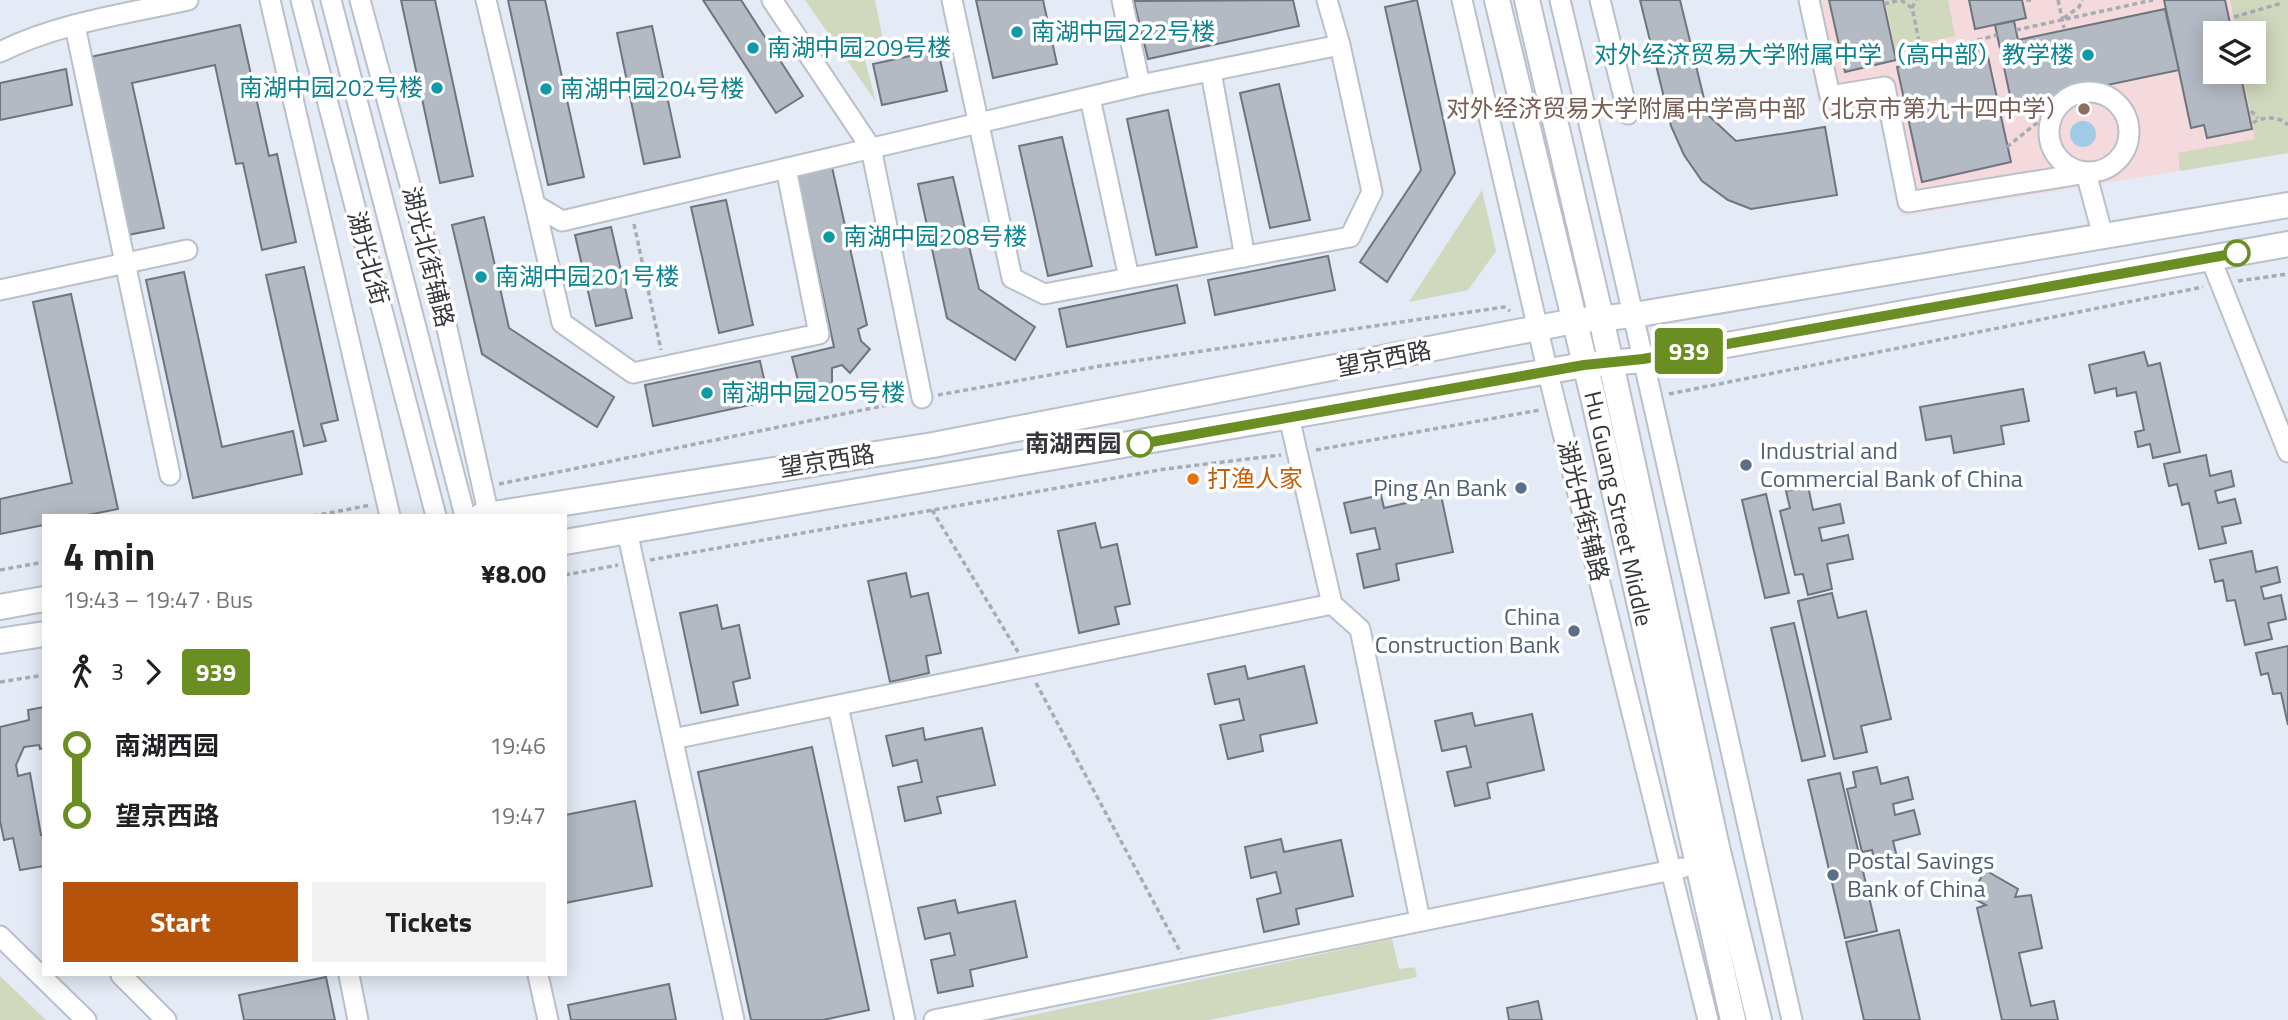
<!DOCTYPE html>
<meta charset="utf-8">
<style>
body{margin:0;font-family:"Titillium Web","Noto Sans SC",sans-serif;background:#f2f2f2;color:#202124;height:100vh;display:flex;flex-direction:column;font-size:26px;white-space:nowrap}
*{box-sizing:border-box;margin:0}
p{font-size:23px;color:#757577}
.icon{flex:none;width:38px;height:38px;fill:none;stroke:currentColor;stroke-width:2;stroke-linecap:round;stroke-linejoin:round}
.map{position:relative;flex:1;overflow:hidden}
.panel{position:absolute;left:42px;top:514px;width:525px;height:462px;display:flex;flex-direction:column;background:#fff;border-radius:0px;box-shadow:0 4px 18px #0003}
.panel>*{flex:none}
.badge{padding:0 14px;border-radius:5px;font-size:24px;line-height:46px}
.buttons{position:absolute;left:2203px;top:21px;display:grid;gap:14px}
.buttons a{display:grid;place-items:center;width:63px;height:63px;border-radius:0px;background:#fff;box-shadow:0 4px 18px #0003;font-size:35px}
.map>.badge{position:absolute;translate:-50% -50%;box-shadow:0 0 0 4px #fff}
.legs{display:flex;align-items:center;gap:10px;height:77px;padding:0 21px;font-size:23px}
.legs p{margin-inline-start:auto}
.overview{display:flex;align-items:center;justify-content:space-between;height:119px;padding:0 21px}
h1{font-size:38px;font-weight:700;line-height:52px}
.action{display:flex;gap:14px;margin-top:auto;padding:14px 21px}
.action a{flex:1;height:80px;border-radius:0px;background:#b45309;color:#fff;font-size:28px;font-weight:700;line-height:80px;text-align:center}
.action a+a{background:#f2f2f2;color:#202124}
ul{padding:0 21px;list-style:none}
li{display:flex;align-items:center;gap:24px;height:70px;font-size:26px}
li i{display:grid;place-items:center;width:10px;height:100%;margin:0 9px;background:currentColor}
li i::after{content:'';width:18px;height:18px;margin:-9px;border:5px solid;border-radius:50%;background:#fff}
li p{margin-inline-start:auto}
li:first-child i{background:linear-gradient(#0000 50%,currentColor 0)}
li:last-child i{background:linear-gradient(currentColor 50%,#0000 0)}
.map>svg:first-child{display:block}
.education{fill:#f4d9dd;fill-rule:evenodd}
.green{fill:#d0d8be}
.water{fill:#9fcbe4}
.building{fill:#b4bac4;stroke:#6f757e;stroke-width:2}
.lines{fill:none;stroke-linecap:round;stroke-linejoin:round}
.minor-casing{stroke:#bac0ca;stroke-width:23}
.major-casing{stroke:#bac0ca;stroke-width:28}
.path{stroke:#a6abb4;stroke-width:3.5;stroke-dasharray:5 3.5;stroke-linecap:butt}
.minor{stroke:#fff;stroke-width:19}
.major{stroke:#fff;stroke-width:24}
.line-1-casing{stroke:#fff;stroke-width:16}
.line-1{stroke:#6b8e23;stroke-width:10}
.culture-dot{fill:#0f9aa8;stroke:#fff;stroke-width:2.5}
.education-dot{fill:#8d6e63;stroke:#fff;stroke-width:2.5}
.stop-1-dot{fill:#fff;stroke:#6b8e23;stroke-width:3.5}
.service-dot{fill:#5c6f8a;stroke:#fff;stroke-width:2.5}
.food-dot{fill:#e8710a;stroke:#fff;stroke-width:2.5}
.labels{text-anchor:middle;stroke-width:7;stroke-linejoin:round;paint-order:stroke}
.culture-label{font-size:24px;fill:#0d838f;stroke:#fff;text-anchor:start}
.education-label{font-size:24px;fill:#785e54;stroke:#fff;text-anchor:end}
.street-label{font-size:24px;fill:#35373b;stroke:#fff}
.stop-label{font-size:24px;font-weight:bold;fill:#35373b;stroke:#fff;text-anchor:end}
.service-label{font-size:24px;fill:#4e5e75;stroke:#fff;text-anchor:start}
.food-label{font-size:24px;fill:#c56008;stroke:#fff;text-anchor:start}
</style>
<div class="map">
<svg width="2288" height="1020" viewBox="0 0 2288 1020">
<rect width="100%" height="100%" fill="#e5ebf6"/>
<path class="education" d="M1798,0H2288V153L1901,216L1878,103L1821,115ZM2216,33H2254V72H2216Z"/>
<path class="green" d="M805,0H875L886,54L865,60L876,102Z
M1885,0H1948L1955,36L1895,49Z
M2230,0H2288V153L2180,171L2178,153L2255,139L2243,72H2254V33H2237Z
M1482,190L1496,251L1468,290L1409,302Z
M1392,939L1399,969L1415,967L1417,977L1209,1020H1009Z
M0,976L46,1020H0Z"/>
<path class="water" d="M2070 134a13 13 0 1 1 26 0a13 13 0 1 1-26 0Z"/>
<path class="building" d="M401,0H435L473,176L440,183Z
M508,0H545L584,177L548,185Z
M703,0H741L803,96L776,113Z
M976,0H1043L1057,64L993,78Z
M1293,0L1299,26L1148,59L1134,1Z
M1417,0L1455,173L1387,282L1360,262L1421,170L1385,7Z
M1640,0H1680L1708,115L1736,141L1825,127L1837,195L1751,209L1728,200L1702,181L1684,155L1671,126Z
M1829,0H1883L1896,60L1845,72Z
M1969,0H2022L2026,18L1975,29Z
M2164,0H2225L2232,33H2216V72H2240L2252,129L2207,138L2204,125L2191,128Z
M2165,9L2179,70L2012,105L1995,25L2014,21L2018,40Z
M240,25L269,156L277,154L296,242L262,250L243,163L236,164L215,65L132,83L164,228L128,235L90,57Z
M652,26L680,157L644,164L617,33Z
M1986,48L2011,162L1922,182L1897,67Z
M938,50L947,91L882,105L873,64Z
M66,69L72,105L0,120V83Z
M1279,84L1310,220L1270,228L1240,93Z
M1168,110L1197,247L1156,255L1127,119Z
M1062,137L1092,266L1048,276L1019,146Z
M832,167L867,325L858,329L861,341L870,349L850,373L842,365L832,368V385L801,392L792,357L834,347L797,175Z
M953,177L979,289L1035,327L1015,360L947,318L918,184Z
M726,200L753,325L719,333L691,207Z
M484,217L509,328L614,397L597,427L482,354L452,225Z
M611,227L632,318L596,326L575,235Z
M1328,256L1335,290L1215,315L1208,280Z
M304,267L338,420L321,424L326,441L304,446L266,275Z
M184,272L222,447L293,431L302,474L193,498L146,280Z
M1177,285L1185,323L1067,347L1059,309Z
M71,294L118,509L83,516H44V525L0,534V499L72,483L33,302Z
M2144,352L2148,366L2160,363L2180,452L2153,458L2150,444L2138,447L2135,432L2144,430L2136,392L2117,396L2116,388L2095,393L2089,365Z
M760,361L769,401L653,426L645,385Z
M2023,389L2029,421L2001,426L2004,444L1954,453L1951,436L1926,440L1920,407Z
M2206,455L2210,476L2231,471L2234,486L2215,491L2218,503L2235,499L2241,523L2222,527L2226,543L2199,549L2189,503L2182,505L2177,484L2169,486L2164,464Z
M1808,486L1813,510L1840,504L1844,523L1819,528L1822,541L1848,535L1853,559L1827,564L1832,589L1808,595L1803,574L1795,575L1780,511L1790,508L1786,491Z
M1766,494L1789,593L1765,598L1742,500Z
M1381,495L1384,508L1441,495L1453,552L1396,564L1399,580L1364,588L1357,554L1380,549L1375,528L1351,533L1344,503Z
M1095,523L1101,548L1117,544L1130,604L1115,607L1119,624L1079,633L1058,531Z
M2252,551L2256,572L2277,567L2280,582L2261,587L2264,599L2281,595L2286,619L2268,623L2272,639L2245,645L2235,600L2227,601L2223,580L2215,582L2210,560Z
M906,573L911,597L928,593L941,653L926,656L929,673L890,682L868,581Z
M1832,593L1838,618L1866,611L1891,719L1861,726L1867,752L1834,759L1798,601Z
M717,605L722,629L739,625L750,678L733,682L738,705L701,713L680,613Z
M1794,623L1825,756L1802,761L1771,628Z
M2288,646V725L2281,693L2273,694L2268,673L2261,675L2256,653Z
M1245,666L1248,679L1304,666L1317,723L1260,735L1263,751L1228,759L1220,725L1244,720L1239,699L1215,704L1208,674Z
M44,707V748L40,749L39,745L24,747L16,765L18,776L30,773L41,835H44V866L20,870L13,838L4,840L0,821V727L29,720L28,710Z
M1472,713L1475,726L1532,714L1544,770L1487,783L1490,798L1455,806L1447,772L1471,767L1466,746L1442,751L1435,721Z
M923,728L925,740L982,728L995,785L937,797L941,813L905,821L898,787L922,782L917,760L893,766L886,736Z
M812,747L869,1010L823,1020H751L698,772Z
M1877,767L1881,784L1908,777L1913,799L1893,804L1895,815L1914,810L1920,834L1893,841L1898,861L1876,866L1872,850L1862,852L1847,789L1856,787L1853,772Z
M1840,773L1877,931L1845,938L1808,780Z
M635,801L652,886L565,903V815Z
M1281,839L1284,852L1341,840L1353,896L1296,909L1299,924L1264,932L1257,899L1281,893L1276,872L1251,878L1245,847Z
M1985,870L2018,889L2015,897L2031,895L2042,948L2019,953L2031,1006L2054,1001L2058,1020H2002L1977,908L1986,905L1971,897Z
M955,900L958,913L1015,901L1027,957L970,970L973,986L938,993L931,960L955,955L950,933L925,939L918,908Z
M1899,930L1920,1020H1864L1846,942Z
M326,977L335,1020H244L239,995Z
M669,984L676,1020H571L568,1005Z
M1538,1001L1542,1020H1509L1507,1008Z"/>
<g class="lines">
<g class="minor-casing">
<path id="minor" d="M270,0L390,516
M301,0L436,516
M331,0L465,516
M360,0L438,288L489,516
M486,0L535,205L562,221L1140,85L1340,45L1327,0
M772,0L871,148L922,398
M952,0L1012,278L1044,294L1350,237L1372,192L1340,45
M1122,0L1140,85
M1462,0L1548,373L1708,1020
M1560,0C1641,339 1714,680 1792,1020
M1600,0L1628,114
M1809,0L1830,96L1885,87L1908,202L2086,173L2103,236
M75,26L170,475
M0,52C58,23 126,14 188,0
M1211,72L1245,257
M2049 132a40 40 0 1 1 80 0a40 40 0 1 1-80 0Z
M1090,98L1129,278
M535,205L562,323L633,373L819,334L786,168
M2210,257L2288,452
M0,290L187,250
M1289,417L1332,604
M627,531L734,1020
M838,706L905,1020
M673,739L1332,604L1360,629L1420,920
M0,936L86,1020
M121,975L166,1020
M349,975L358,1020
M538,975L548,1020
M934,1020L1682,868"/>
</g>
<g class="major-casing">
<g id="major">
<path id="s1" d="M1497,0L1594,401L1733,1020"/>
<path d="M1527,0L1601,318L1717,847L1759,1020"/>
<path d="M481,516L933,445L1574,321L1634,315L2288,205"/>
<path d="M565,542L1584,365L1643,360L2288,244"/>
<path d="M0,607L44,599"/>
<path d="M0,641L44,634"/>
</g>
</g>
<path class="path" d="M1901,0L1912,8L1922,55L1997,35
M2026,0H2031
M2058,0L2064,28
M1884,4L1900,0
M1912,8L1916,0
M2234,17L2282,3
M2064,18L2079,7L2082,0
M2016,30L2153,0
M2083,90L2084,92
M2251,111L2258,118
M2253,123C2262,116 2280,116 2288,125
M2007,147L2038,122L2052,118
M634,224L661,350
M2238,281L2288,274
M1669,394L2203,287
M938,395L1100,366L1504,307L1510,311
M1316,450L1540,410
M499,484L907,401
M932,510L1018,652
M313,516L371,505
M650,560L1165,469L1281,455
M0,570L44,562
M565,575L618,565
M0,682L44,675
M1036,683L1181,953"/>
<use href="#minor" class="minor"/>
<use href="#major" class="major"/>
</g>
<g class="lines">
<g class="line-1-casing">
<path id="line-1" d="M1140,444L1584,365L1643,359L2237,253"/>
</g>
<use href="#line-1" class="line-1"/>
</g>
<g class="culture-dot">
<circle cx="1017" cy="32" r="7"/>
<circle cx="753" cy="48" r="7"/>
<circle cx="2088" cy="55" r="7"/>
<circle cx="437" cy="88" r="7"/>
<circle cx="546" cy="89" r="7"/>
<circle cx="829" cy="237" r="7"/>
<circle cx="481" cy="277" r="7"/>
<circle cx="707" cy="393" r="7"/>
</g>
<circle class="education-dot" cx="2084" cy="109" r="7"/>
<g class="stop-1-dot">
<circle cx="2237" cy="253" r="12"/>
<circle cx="1140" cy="444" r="12"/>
</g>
<g class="service-dot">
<circle cx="1746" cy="465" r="7"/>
<circle cx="1521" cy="488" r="7"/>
<circle cx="1574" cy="631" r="7"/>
<circle cx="1833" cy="875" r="7"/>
</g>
<circle class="food-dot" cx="1193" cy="479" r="7"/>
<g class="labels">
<g class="culture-label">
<text x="1031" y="40">南湖中园222号楼</text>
<text x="767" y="56">南湖中园209号楼</text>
<text x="2074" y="63" text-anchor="end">对外经济贸易大学附属中学（高中部）教学楼</text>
<text x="423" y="96" text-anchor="end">南湖中园202号楼</text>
<text x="560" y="97">南湖中园204号楼</text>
<text x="843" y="245">南湖中园208号楼</text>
<text x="495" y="285">南湖中园201号楼</text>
<text x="721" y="401">南湖中园205号楼</text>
</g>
<g class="education-label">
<text x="2070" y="117">对外经济贸易大学附属中学高中部（北京市第九十四中学）</text>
</g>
<g class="street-label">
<text transform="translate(428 257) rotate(76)" y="8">湖光北街辅路</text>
<text transform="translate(368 258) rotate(75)" y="8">湖光北街</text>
<text transform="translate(1384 359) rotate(-11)" y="8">望京西路</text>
<text transform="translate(827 461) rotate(-9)" y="8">望京西路</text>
<text dy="8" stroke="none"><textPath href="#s1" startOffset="523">Hu Guang Street Middle</textPath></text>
<text transform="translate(1583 511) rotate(76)" y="8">湖光中街辅路</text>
</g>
<g class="stop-label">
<text x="1121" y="452">南湖西园</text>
</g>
<g class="service-label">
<text x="1760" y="459">Industrial and<tspan x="1760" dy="28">Commercial Bank of China</tspan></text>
<text x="1507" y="496" text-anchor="end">Ping An Bank</text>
<text x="1560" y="625" text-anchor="end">China<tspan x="1560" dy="28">Construction Bank</tspan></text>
<text x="1847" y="869">Postal Savings<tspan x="1847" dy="28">Bank of China</tspan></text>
</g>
<g class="food-label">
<text x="1207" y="487">打渔人家</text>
</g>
</g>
</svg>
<div class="buttons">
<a><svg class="icon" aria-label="layers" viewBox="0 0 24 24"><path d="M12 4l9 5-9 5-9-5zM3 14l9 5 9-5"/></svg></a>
</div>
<b class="badge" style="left:1689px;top:351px;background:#6b8e23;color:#fff">939</b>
<section class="panel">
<div class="overview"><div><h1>4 min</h1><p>19:43 – 19:47 · Bus</p></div><b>¥8.00</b></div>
<div class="legs"><svg class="icon" aria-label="walk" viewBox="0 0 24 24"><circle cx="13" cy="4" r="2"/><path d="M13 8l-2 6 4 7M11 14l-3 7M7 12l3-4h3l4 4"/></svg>3<svg class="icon" aria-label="forward" viewBox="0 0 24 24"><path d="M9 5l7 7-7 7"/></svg><b class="badge" style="background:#6b8e23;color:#fff">939</b></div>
<ul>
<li><i style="color:#6b8e23"></i><b>南湖西园</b><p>19:46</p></li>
<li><i style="color:#6b8e23"></i><b>望京西路</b><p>19:47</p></li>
</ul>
<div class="action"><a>Start</a><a>Tickets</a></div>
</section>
</div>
